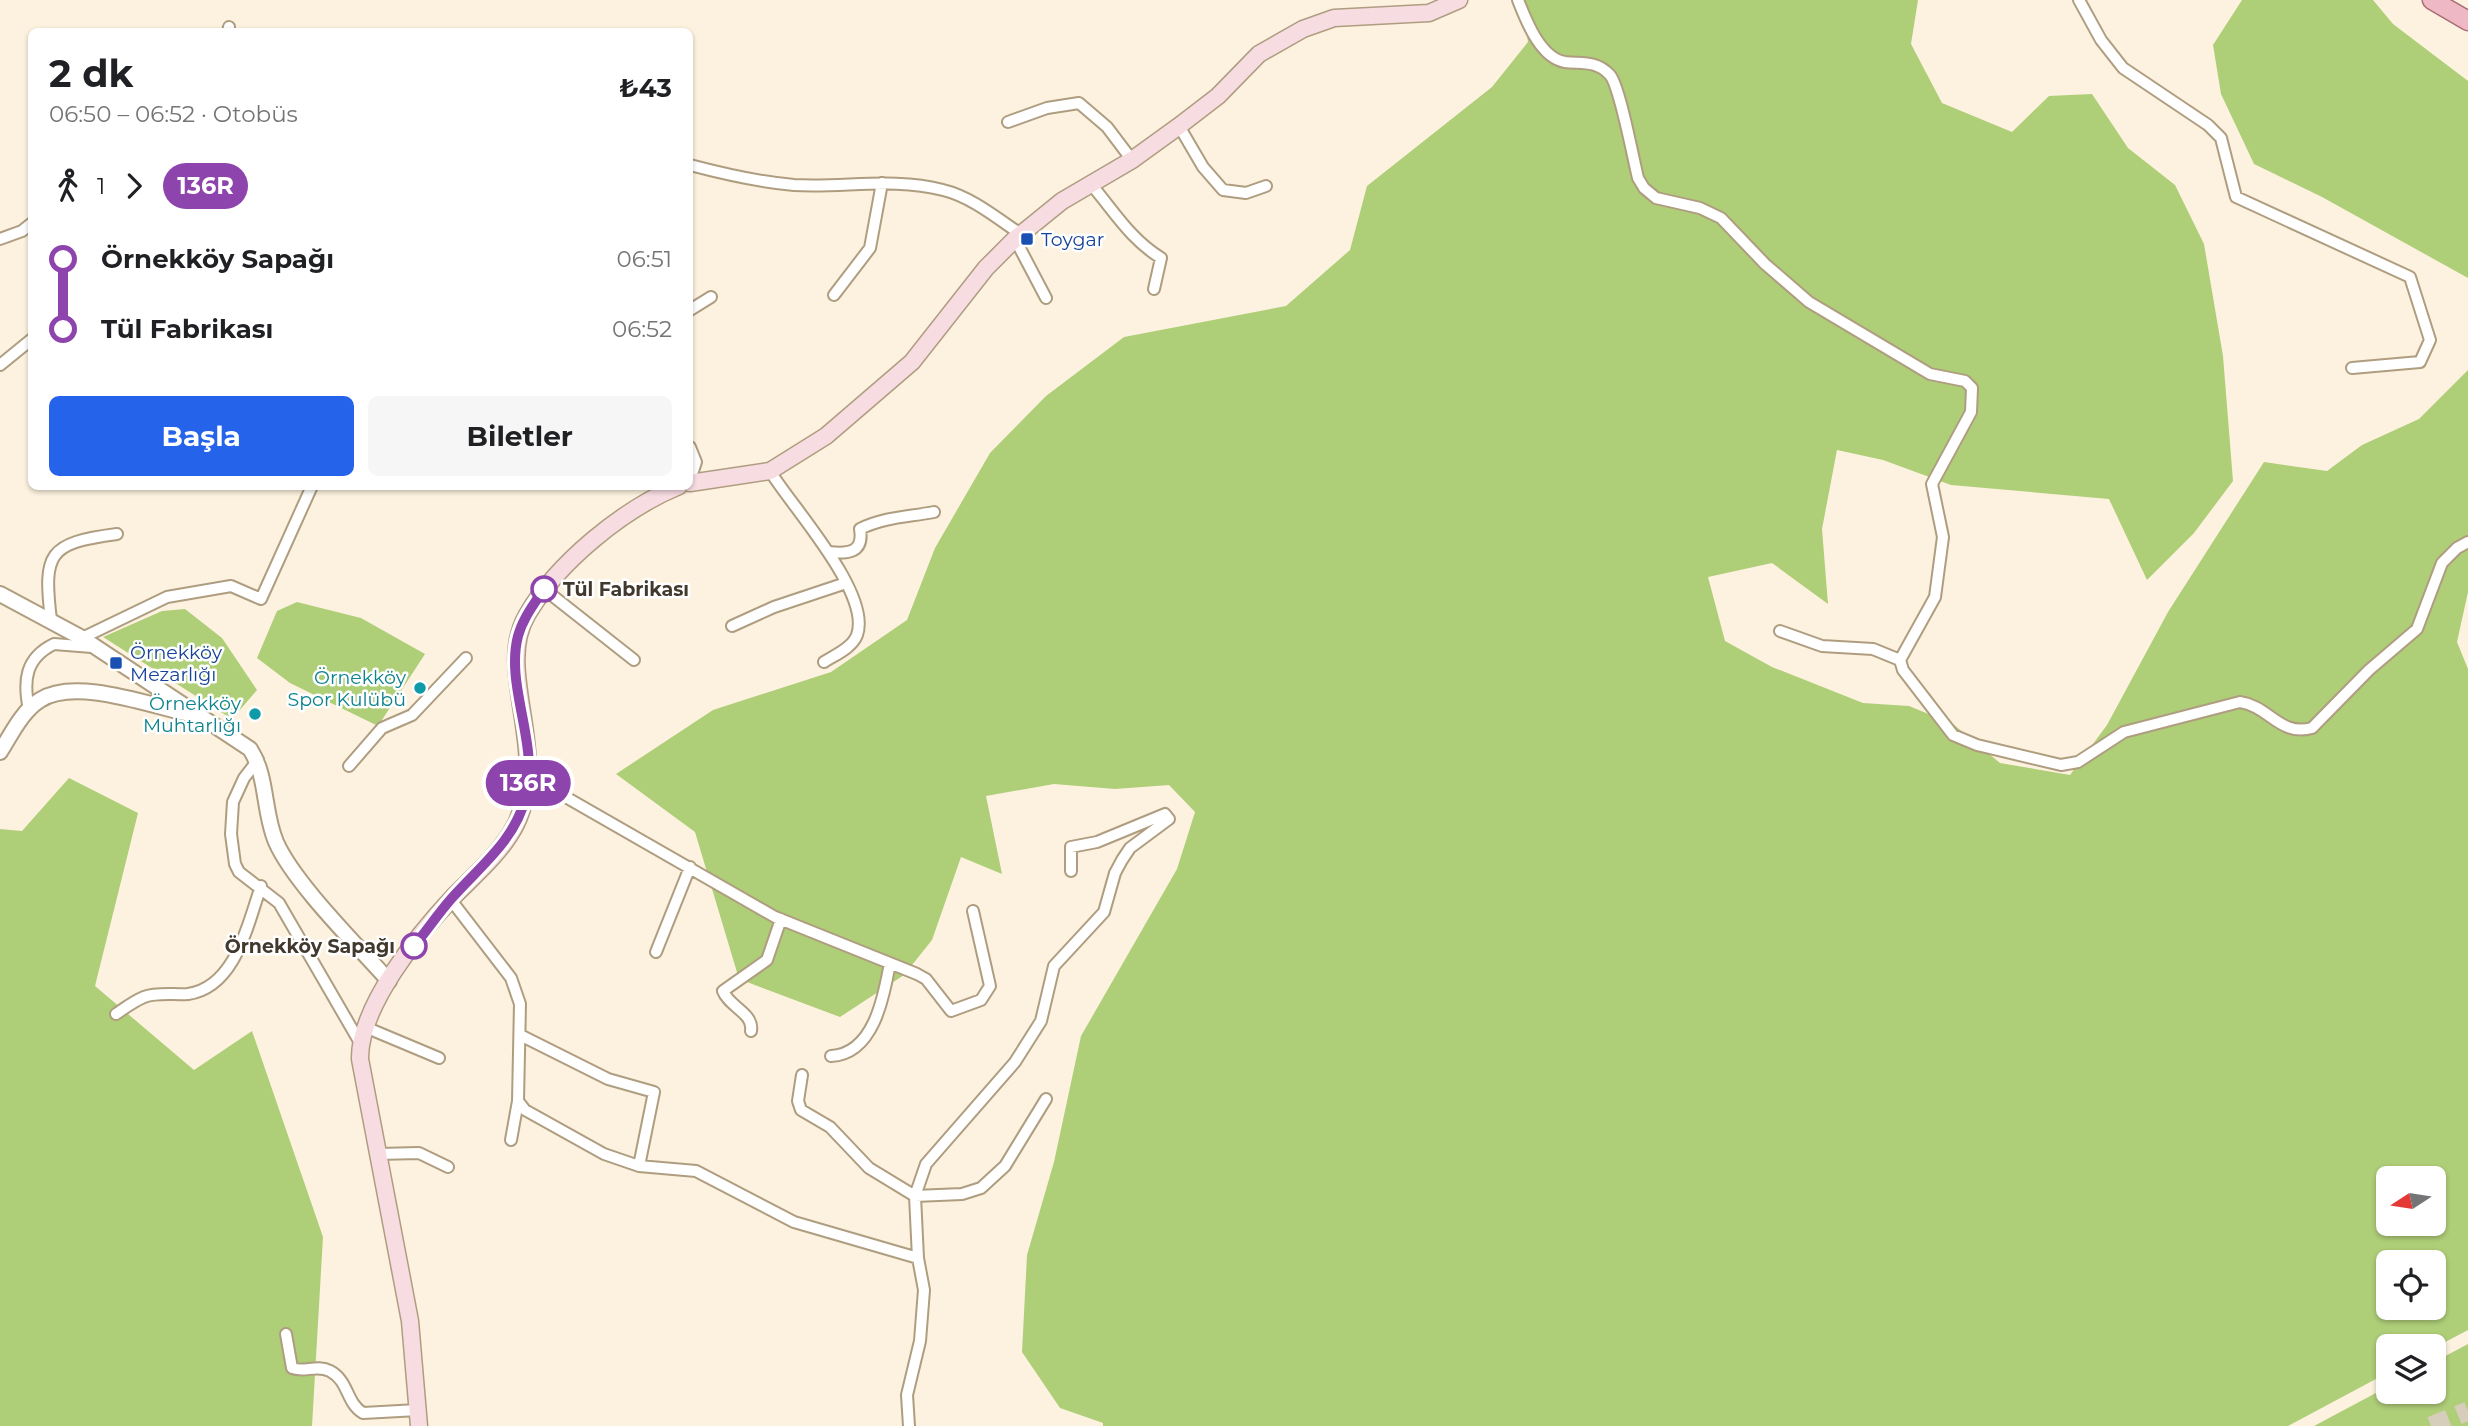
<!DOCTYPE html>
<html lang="tr">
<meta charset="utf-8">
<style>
body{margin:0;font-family:Montserrat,sans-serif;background:#f6f6f6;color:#202124;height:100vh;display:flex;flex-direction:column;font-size:26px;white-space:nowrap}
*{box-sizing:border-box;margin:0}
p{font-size:23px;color:#757577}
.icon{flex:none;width:38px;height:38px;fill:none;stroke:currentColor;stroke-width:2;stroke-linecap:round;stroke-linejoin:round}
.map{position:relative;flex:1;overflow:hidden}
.sheet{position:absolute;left:28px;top:28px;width:665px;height:462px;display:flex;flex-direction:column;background:#fff;border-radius:10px;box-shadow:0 2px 5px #0004}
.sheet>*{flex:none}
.badge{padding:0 14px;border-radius:23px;font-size:24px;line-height:46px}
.needle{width:46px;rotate:258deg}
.controls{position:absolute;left:2376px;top:1166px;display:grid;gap:14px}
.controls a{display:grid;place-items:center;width:70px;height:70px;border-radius:10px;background:#fff;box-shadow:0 2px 5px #0004;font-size:35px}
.map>.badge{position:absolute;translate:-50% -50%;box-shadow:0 0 0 4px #fff}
.legs{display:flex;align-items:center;gap:10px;height:77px;padding:0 21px;font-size:23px}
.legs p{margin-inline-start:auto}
.headline{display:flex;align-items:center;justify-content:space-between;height:119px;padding:0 21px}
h1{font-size:38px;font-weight:700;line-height:52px}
.action{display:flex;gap:14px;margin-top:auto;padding:14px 21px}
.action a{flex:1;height:80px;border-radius:10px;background:#2563eb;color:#fff;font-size:28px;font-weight:700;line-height:80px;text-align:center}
.action a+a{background:#f6f6f6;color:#202124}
ul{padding:0 21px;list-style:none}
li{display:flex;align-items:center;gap:24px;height:70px;font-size:26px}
li i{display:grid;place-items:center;width:10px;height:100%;margin:0 9px;background:currentColor}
li i::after{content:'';width:18px;height:18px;margin:-9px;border:5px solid;border-radius:50%;background:#fff}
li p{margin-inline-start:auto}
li:first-child i{background:linear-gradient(#0000 50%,currentColor 0)}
li:last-child i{background:linear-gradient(currentColor 50%,#0000 0)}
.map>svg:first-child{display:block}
.green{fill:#afce78;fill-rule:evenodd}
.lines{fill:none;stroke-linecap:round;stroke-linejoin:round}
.trunk-tunnel{stroke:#d7cdbb;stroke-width:19;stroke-dasharray:19 10;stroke-linecap:butt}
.minor-casing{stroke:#af9d80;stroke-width:14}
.tertiary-casing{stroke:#af9d80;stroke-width:18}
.secondary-casing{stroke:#af9d80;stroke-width:19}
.primary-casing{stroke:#aa6d76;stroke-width:21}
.minor{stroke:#fff;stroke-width:10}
.tertiary{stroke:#fff;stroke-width:14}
.secondary{stroke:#f7dce2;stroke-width:16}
.primary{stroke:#eeb8c4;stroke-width:18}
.line-1-casing{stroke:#fff;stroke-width:16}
.line-1{stroke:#8e44ad;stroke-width:10}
.transit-dot{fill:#1a4fb4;stroke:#fff;stroke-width:2.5}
.stop-1-dot{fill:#fff;stroke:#8e44ad;stroke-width:3.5}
.culture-dot{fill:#0f9aa8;stroke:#fff;stroke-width:2.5}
.labels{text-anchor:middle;stroke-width:5;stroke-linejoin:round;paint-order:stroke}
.transit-label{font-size:19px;fill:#164399;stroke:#fff;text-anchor:start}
.stop-label{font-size:19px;font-weight:bold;fill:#41392d;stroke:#fff;text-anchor:start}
.culture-label{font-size:19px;fill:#0d838f;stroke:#fff;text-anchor:end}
</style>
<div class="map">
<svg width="2468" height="1426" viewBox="0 0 2468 1426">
<rect width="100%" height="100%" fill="#fdf2df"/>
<path class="green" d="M1522,0H1918L1911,44L1942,103L2012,132L2049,96L2092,94L2128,148L2175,185L2204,244L2223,356L2233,481L2194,533L2147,580L2109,499L1951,485L1883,460L1837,450L1822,529L1828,604L1772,563L1708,577L1725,641L1772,667L1863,703L1909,706L1953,724L2000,763L2070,775L2107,725L2168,612L2264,462L2327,471L2362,445L2419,419L2468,370V592L2457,642L2468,669V1330L2434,1348V1346H2389V1372L2288,1426H1103V1423L1060,1408L1022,1352L1027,1255L1054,1162L1081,1036L1177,869L1195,812L1169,785L1115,789L1054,784L986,796L1002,874L961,857L932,940L904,975L840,1017L739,979L695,832L616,774L713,710L831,672L907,620L935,548L990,453L1046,396L1124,337L1286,306L1350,250L1367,186L1492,87L1528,42ZM2389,1178H2434V1223H2389ZM2389,1262H2434V1307H2389Z
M2242,0H2373L2393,24L2468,81V278L2322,197L2254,164L2221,94L2213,45Z
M297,602L361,618L425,654L378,726L290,683L257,658L277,611Z
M185,609L222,638L257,690L232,719L103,637L162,611Z
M69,778L138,813L95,986L194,1070L252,1031L323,1237L312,1426H0V829L22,831Z
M2468,1344V1426H2314L2389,1386V1391H2434V1362Z"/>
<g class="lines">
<path class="trunk-tunnel" d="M2431,1426L2468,1411"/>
<g class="minor-casing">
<path id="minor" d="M1518,0C1526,20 1540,58 1565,62C1582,64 1596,60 1610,75C1620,87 1633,158 1638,178L1644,188L1656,198L1700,208L1721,218L1765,264L1809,302L1930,374L1965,381L1972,388L1971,412L1932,484L1943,537L1935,597L1900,660L1903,670L1953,735L1977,745L2061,765L2078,762L2124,732L2240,702C2269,706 2280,737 2312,728L2369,670L2417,629L2442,563L2457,548L2468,542
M2079,0L2101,40L2123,68L2208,125L2221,138L2236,197L2410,277L2430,340L2420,362L2352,368
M228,32L229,27
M1008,122L1047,108L1079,103L1107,127L1132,160
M1179,126L1203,167L1223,190L1246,193L1266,186
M690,165C724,174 758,182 794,185C844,188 894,177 943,190C972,197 998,219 1022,235
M1090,183C1114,211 1130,239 1161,258L1154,289
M0,239L22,231L32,223
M1015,239L1046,298
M834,295L870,248L882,183
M690,310L711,297
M0,365L32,339
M690,447L696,462L690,480
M770,471C791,506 872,593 857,635C852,648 835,655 824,662
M829,552C848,554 864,553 860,529C884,517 908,517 934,512
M544,589L634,660
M51,620C43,553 48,543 117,534
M732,626L774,607L846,583
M1780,631L1822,646L1873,649L1900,660
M82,638L167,597L231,586L261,599L312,486
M29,710C23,681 25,658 54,644L92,647
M258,760L244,778L233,802L231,834L235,864L239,872L279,903L359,1041
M349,766L382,728L412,715L466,658
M529,776L775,917L917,974L926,979L951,1011L981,1000L990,986L973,911
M451,900L511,978L520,1004L518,1101L525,1110L604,1154L639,1166L696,1171L794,1222L918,1258
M656,952L690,867
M116,1014C125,1008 134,1001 144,997C157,992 174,995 188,994C236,987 248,923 261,886
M365,1027L439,1058
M751,1031C754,1013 729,1007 723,991L767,960L781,919
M520,1035L608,1079L654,1092L639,1166
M831,1056C874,1054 884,996 890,963
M802,1075L798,1101L801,1110L830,1127L869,1168L915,1196L962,1194L981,1188L1005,1166L1046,1099
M511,1140L518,1101
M378,1154L419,1153L448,1167
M286,1334L292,1368C304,1373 317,1364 330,1371C349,1381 346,1403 363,1413L418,1410
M909,1426L907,1395L920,1341L924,1290L918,1258L915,1196L926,1164L1015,1062L1041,1021L1054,966L1104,912L1115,873L1122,860L1130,848L1169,819L1165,814L1097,842L1071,847V871"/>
</g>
<g class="tertiary-casing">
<path id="tertiary" d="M0,594L82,638L250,749C268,777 263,812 276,842C294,883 357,945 389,981
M0,752C11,735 22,711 40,700C76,677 151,706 190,714"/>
</g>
<g class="secondary-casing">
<path id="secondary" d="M690,483L770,471L826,436L912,362L986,268L1015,239L1062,201L1132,160L1179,126L1218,96L1259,54L1303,29L1334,18L1429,13L1459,0
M419,1426L410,1321L360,1059C359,1007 419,933 454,896C476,874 502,852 516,824C551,751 494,671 527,615C557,563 623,509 679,486"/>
</g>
<g class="primary-casing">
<path id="primary" d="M2432,0L2468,21"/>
</g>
<use href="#minor" class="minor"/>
<use href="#tertiary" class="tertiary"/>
<use href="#secondary" class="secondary"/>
<use href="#primary" class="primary"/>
</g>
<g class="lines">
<g class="line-1-casing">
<path id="line-1" d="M414,946C427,930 438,914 451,899C480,866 515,841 526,796C539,743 505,686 518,636C523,618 534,604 544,589"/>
</g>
<use href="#line-1" class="line-1"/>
</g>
<g class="transit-dot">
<rect x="1020" y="232" width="14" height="14" rx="3.5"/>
<rect x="109" y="656" width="14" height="14" rx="3.5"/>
</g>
<g class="stop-1-dot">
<circle cx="544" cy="589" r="12"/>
<circle cx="414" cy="946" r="12"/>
</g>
<g class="culture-dot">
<circle cx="420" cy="688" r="7"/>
<circle cx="255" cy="714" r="7"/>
</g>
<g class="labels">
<g class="transit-label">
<text x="1041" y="246">Toygar</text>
<text x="130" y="659">Örnekköy<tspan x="130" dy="22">Mezarlığı</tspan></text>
</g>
<g class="stop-label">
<text x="563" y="596">Tül Fabrikası</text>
<text x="395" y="953" text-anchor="end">Örnekköy Sapağı</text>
</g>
<g class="culture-label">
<text x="406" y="684">Örnekköy<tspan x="406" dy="22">Spor Kulübü</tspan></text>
<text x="241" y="710">Örnekköy<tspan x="241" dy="22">Muhtarlığı</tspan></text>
</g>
</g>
</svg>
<div class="controls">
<a><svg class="needle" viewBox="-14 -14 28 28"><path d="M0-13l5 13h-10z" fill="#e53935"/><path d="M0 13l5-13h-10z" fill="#757577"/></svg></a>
<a><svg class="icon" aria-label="locate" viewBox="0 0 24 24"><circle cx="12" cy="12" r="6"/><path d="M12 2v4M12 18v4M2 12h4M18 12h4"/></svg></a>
<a><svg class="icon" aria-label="layers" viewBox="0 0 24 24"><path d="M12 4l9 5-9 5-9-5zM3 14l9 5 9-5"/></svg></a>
</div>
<b class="badge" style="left:528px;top:783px;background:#8e44ad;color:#fff">136R</b>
<section class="sheet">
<div class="headline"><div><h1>2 dk</h1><p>06:50 – 06:52 · Otobüs</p></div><b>₺43</b></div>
<div class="legs"><svg class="icon" aria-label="walk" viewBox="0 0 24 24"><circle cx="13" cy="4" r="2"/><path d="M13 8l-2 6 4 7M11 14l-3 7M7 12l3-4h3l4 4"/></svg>1<svg class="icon" aria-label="forward" viewBox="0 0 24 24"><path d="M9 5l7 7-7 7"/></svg><b class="badge" style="background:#8e44ad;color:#fff">136R</b></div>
<ul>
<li><i style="color:#8e44ad"></i><b>Örnekköy Sapağı</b><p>06:51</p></li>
<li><i style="color:#8e44ad"></i><b>Tül Fabrikası</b><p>06:52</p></li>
</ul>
<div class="action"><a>Başla</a><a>Biletler</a></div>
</section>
</div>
